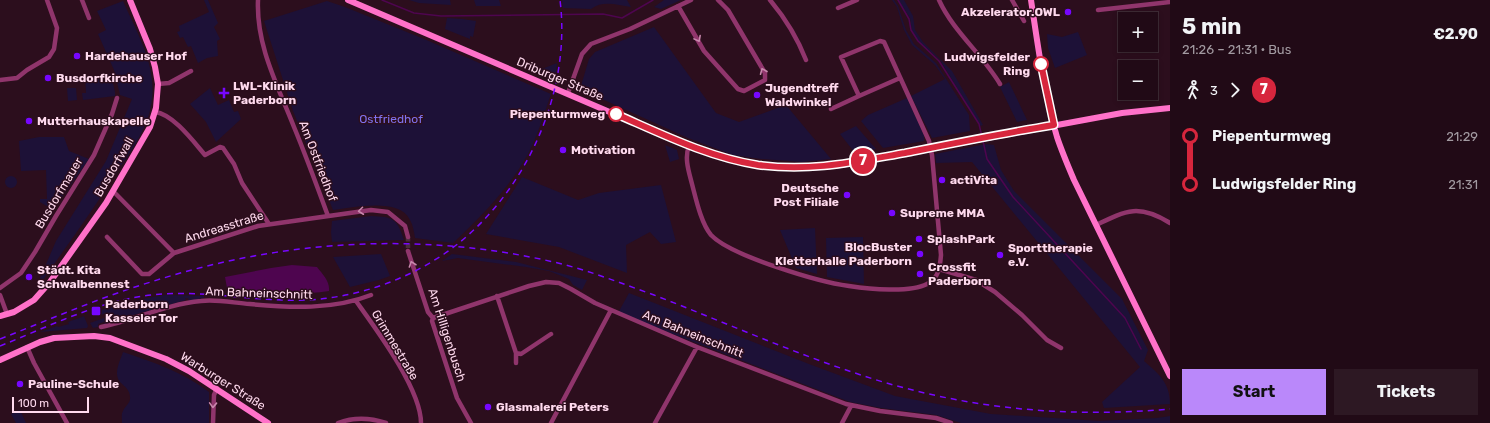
<!DOCTYPE html>
<meta charset="utf-8">
<style>
body{margin:0;font-family:Rubik,sans-serif;background:#2d1823;color:#f1f3f6;height:100vh;display:flex;flex-direction:column;font-size:15px;white-space:nowrap}
*{box-sizing:border-box;margin:0}
p{font-size:13px;color:#a29aa1}
.icon{flex:none;width:22px;height:22px;fill:none;stroke:currentColor;stroke-width:2;stroke-linecap:round;stroke-linejoin:round}
.map{position:relative;flex:1;overflow:hidden}
.sheet{display:flex;flex-direction:column;background:#210a16;width:320px}
.sheet>*{flex:none}
.badge{padding:0 8px;border-radius:13px;font-size:14px;line-height:26px}
.fabs{position:absolute;left:1118px;top:12px;display:grid;gap:8px}
.fabs a{display:grid;place-items:center;width:40px;height:40px;border-radius:0px;background:#210a16;box-shadow:0 2px 6px #0003,0 0 0 1px #3e2b35;font-size:20px}
.scale{position:absolute;left:12px;bottom:10px;width:77px;box-sizing:border-box;padding-left:4px;border:2px solid #ffdaee;border-top:0;font-size:11px;line-height:14px;white-space:nowrap;color:#ffdaee;-webkit-text-stroke:3px #2c0e1d;paint-order:stroke}
.map>.badge{position:absolute;translate:-50% -50%;box-shadow:0 0 0 2px #fff}
.legs{display:flex;align-items:center;gap:6px;height:44px;padding:0 12px;font-size:13px}
.legs p{margin-inline-start:auto}
.overview{display:flex;align-items:center;justify-content:space-between;height:68px;padding:0 12px}
h1{font-size:22px;font-weight:700;line-height:30px}
.button{display:flex;gap:8px;margin-top:auto;padding:8px 12px}
.button a{flex:1;height:46px;border-radius:0px;background:#ba88fa;color:#111;font-size:16px;font-weight:700;line-height:46px;text-align:center}
.button a+a{background:#2d1823;color:#f1f3f6}
ul{padding:0 12px;list-style:none}
li{display:flex;align-items:center;gap:14px;height:48px;font-size:15px}
li i{display:grid;place-items:center;width:6px;height:100%;margin:0 5px;background:currentColor}
li i::after{content:'';width:10px;height:10px;margin:-5px;border:3px solid;border-radius:50%;background:#210a16}
li p{margin-inline-start:auto}
li:first-child i{background:linear-gradient(#0000 50%,currentColor 0)}
li:last-child i{background:linear-gradient(currentColor 50%,#0000 0)}
main{display:flex;flex:1;min-height:0}
.map>svg:first-child{display:block}
.green{fill:#1d1137}
.water{fill:#4e054f}
.lines{fill:none;stroke-linecap:round;stroke-linejoin:round}
.stream{stroke:#4e054f;stroke-width:1.5}
.minor-tunnel{stroke:#4c2d3c;stroke-width:4.5;stroke-dasharray:4.5 2;stroke-linecap:butt}
.minor{stroke:#90356c;stroke-width:4.5}
.secondary{stroke:#ff71c9;stroke-width:6}
.rail{stroke:#7706ff;stroke-width:1.5;stroke-dasharray:6 5;stroke-linecap:butt}
.oneway{stroke:#c888ad}
.line-1-casing{stroke:#fff;stroke-width:9}
.line-1{stroke:#d7263d;stroke-width:6}
.poi-dot{fill:#7706ff;stroke:#2c0e1d;stroke-width:1.5}
.stop-1-dot{fill:#fff;stroke:#d7263d;stroke-width:2}
.labels{text-anchor:middle;stroke-width:3;stroke-linejoin:round;paint-order:stroke}
.poi-label{font-size:12px;font-weight:bold;fill:#ffdaee;stroke:#2c0e1d;text-anchor:start}
.stop-label{font-size:12px;font-weight:bold;fill:#ffdaee;stroke:#2c0e1d;text-anchor:end}
.street-label{font-size:12px;fill:#ffdaee;stroke:#2c0e1d}
.park-label{font-size:12px;fill:#7f72ef;stroke:#2c0e1d}
</style>
<main>
<div class="map">
<svg width="1170" height="423" viewBox="0 0 1170 423">
<rect width="100%" height="100%" fill="#2c0e1d"/>
<path class="green" d="M204,0H208L218,23L214,27L220,39L217,41L218,56L207,58L198,63L191,46L188,47L183,37L180,38L177,32L180,31L179,26L209,12Z
M409,0H450L451,5L419,3Z
M474,0H499L501,6H476Z
M562,0H627L631,7C617,5 603,0 591,9L563,8Z
M664,0H681L661,9L654,7Z
M892,0H894L898,6L906,30L914,44L936,63L969,115L970,131L932,138L911,96L945,79L935,65L912,45L904,30L897,7Z
M898,0H904L913,16L915,30L923,42L952,71L983,125L980,126L940,60L918,41L912,31L910,18Z
M123,1C134,26 149,52 152,80C154,94 151,112 145,125C138,142 127,157 117,172C93,210 66,247 40,284L38,283L56,241L106,161L132,99L120,95L114,70L98,34L106,30L97,11Z
M327,1L345,7L424,39L551,94C544,114 538,135 528,154C510,187 481,217 453,243L415,238C414,232 413,225 410,220C399,197 353,208 333,210L293,111L264,21Z
M447,18L462,19L476,21L473,37L470,36V39L445,29Z
M654,27L716,113L739,122L786,105L831,159L802,162L761,159L733,155L688,138L580,89L589,59L595,52Z
M1078,32L1087,55L1055,68L1048,48L1047,34L1062,37Z
M557,63L555,79L537,71Z
M111,74L115,92V96L83,100L82,93H86L85,77Z
M1009,82L1027,120L1017,122L1000,87Z
M67,88H76L77,100L68,101Z
M210,88L218,105L229,100L234,112L238,111L241,119L216,142L206,122L190,104Z
M907,98L924,135V141L883,148L861,121L868,115Z
M856,126L876,149L855,153L840,134Z
M39,137H64L69,151L89,159L53,210L40,202V199H47L46,170L21,171L19,141Z
M986,144L994,145L1001,170L1014,191L1122,299L1148,350L1144,361C1159,374 1170,383 1170,404L1104,408L1102,402L1140,367L972,162L936,163L935,154Z
M665,145L677,150L679,159L670,162Z
M5 182a6 6 0 1 1 12 0a6 6 0 1 1-12 0Z
M522,177L578,200L599,193L661,185L676,242L661,244L650,232L626,245L627,273L559,247L486,234Z
M371,216C393,217 397,218 404,240L332,242L331,232L332,221Z
M815,228L817,274L796,268L780,230Z
M863,237L864,284L827,277L826,238Z
M381,254L390,276L379,280L350,287L333,257Z
M452,254L516,262L587,280L582,290L573,285L569,279L549,271L526,267L458,258L442,261Z
M629,293L809,364L895,396L991,414L1099,421L1157,418L1170,416V423H961L936,415L881,408L850,402L618,313Z
M166,295L204,296V298L189,301L188,298H185L186,300L119,319V321L105,325L104,322L98,324V327L93,328L90,323L107,317L106,313L99,316L98,313L102,311V310L107,308V310L111,308V307C129,302 148,297 166,295Z
M84,316L88,326L87,328L40,332L57,326L58,327L69,324L68,322Z
M123,352C153,362 183,372 209,392V423H122C122,419 121,414 123,411C125,406 131,403 130,397C130,390 125,387 120,382C113,374 120,361 123,352Z
M20,410L26,423H16L11,414Z"/>
<path class="water" d="M292,265L317,267C323,275 330,281 329,291C295,296 261,293 227,288L225,277L271,268Z"/>
<g class="lines">
<path class="stream" d="M382,0L414,13L441,16L603,14L622,18L653,0
M898,0L909,19L911,30L918,41L939,61L979,124L982,137
M983,141L987,159L1013,197L1125,318L1141,349"/>
<path class="minor-tunnel" d="M408,237V251"/>
<path class="minor" d="M82,0L89,18
M258,0C256,46 278,86 294,127C306,156 317,186 328,216
M770,0C786,19 797,37 806,60
M939,0C953,31 982,54 1000,84
M1012,0L1024,21
M678,6L704,51L738,89L744,91L765,80V73L728,10L718,0
M838,8L857,0
M1098,10L1170,2
M0,80L17,78L27,70L49,57L54,49L57,28L47,0
M158,84L169,83L191,71
M568,93L582,54L591,44L630,29L691,0
M831,109L859,96
M155,112C173,114 193,141 205,155L220,147L223,148L234,164L242,183L269,224
M689,146C684,158 689,172 692,184C696,199 701,223 711,235C731,256 819,282 849,286C869,289 910,293 927,284C939,278 940,267 941,255L932,155L929,141L884,42L880,41L841,57L859,96L900,78
M113,191L174,253L258,226L371,210L388,212L405,226L408,237
M1096,225C1127,210 1139,204 1170,223
M107,237L142,274H149L174,253
M408,251L428,312L433,318L432,321L457,398L471,423
M939,269L976,280L995,292L1022,315L1047,340L1061,348
M0,288L21,273L35,252L56,216L94,155L112,114L117,98
M0,295L7,314
M497,296L516,353L521,354L551,334
M356,301C376,329 421,389 421,423
M433,318L529,286L546,282L559,283L571,289L595,303L697,347L846,404L880,411L936,418L951,423
M101,327C134,320 167,304 201,301C217,299 234,303 250,304C290,308 333,310 371,295
M27,347L34,363L67,423
M516,363V353
M213,423L214,395L217,388
M338,423C354,417 371,418 386,423
M551,423L611,310
M655,423L697,347
M842,423L851,406"/>
<path class="secondary" d="M348,0L689,146C738,165 789,172 841,165L1122,113L1170,108
M1031,0C1038,46 1044,93 1057,137C1062,152 1068,166 1074,180L1170,376
M0,316L14,312L34,300L50,282L106,203L150,127L156,108L158,84L155,67L150,49L130,0
M0,360L40,342L54,338L94,336L110,338L166,359L189,371L268,423"/>
<path class="rail" d="M0,339C51,319 101,297 154,281C285,239 427,231 562,264C593,272 623,284 654,295C724,322 793,353 864,376C965,409 1065,418 1170,409
M0,346C45,328 95,303 143,296C202,287 261,305 321,299C365,294 407,279 444,254C523,200 572,95 560,0"/>
</g>
<defs><path id="oneway-chevron" d="M-2-3.5L2.5 0L-2 3.5" fill="none" stroke-width="1.6" stroke-linecap="round" stroke-linejoin="round"/></defs>
<g class="oneway">
<use href="#oneway-chevron" transform="translate(698 39) rotate(62)"/>
<use href="#oneway-chevron" transform="translate(763 71) rotate(-112)"/>
<use href="#oneway-chevron" transform="translate(361 211) rotate(173)"/>
<use href="#oneway-chevron" transform="translate(412 264) rotate(-109)"/>
<use href="#oneway-chevron" transform="translate(213 405) rotate(92)"/>
</g>
<g class="lines">
<g class="line-1-casing">
<path id="line-1" d="M616,114C662,134 708,157 758,165C811,172 854,162 905,153C955,143 1004,133 1054,125L1041,64"/>
</g>
<use href="#line-1" class="line-1"/>
</g>
<g class="poi-dot">
<circle cx="1068" cy="12" r="4"/>
<circle cx="77" cy="56" r="4"/>
<circle cx="48" cy="78" r="4"/>
<path d="M222 87h4v4h4v4h-4v4h-4v-4h-4v-4h4z"/>
<circle cx="757" cy="95" r="4"/>
<circle cx="29" cy="121" r="4"/>
<circle cx="563" cy="150" r="4"/>
<circle cx="942" cy="180" r="4"/>
<circle cx="847" cy="195" r="4"/>
<circle cx="892" cy="213" r="4"/>
<circle cx="919" cy="239" r="4"/>
<circle cx="920" cy="254" r="4"/>
<circle cx="1000" cy="255" r="4"/>
<circle cx="920" cy="274" r="4"/>
<circle cx="29" cy="277" r="4"/>
<rect x="91" y="306" width="10" height="10" rx="2"/>
<circle cx="20" cy="384" r="4"/>
<circle cx="488" cy="407" r="4"/>
</g>
<g class="stop-1-dot">
<circle cx="1041" cy="64" r="7"/>
<circle cx="616" cy="114" r="7"/>
</g>
<g class="labels">
<g class="poi-label">
<text x="1060" y="16" text-anchor="end">Akzelerator.OWL</text>
<text x="85" y="60">Hardehauser Hof</text>
<text x="56" y="82">Busdorfkirche</text>
<text x="233" y="90">LWL-Klinik<tspan x="233" dy="14">Paderborn</tspan></text>
<text x="765" y="92">Jugendtreff<tspan x="765" dy="14">Waldwinkel</tspan></text>
<text x="37" y="125">Mutterhauskapelle</text>
<text x="571" y="154">Motivation</text>
<text x="950" y="184">actiVita</text>
<text x="839" y="192" text-anchor="end">Deutsche<tspan x="839" dy="14">Post Filiale</tspan></text>
<text x="900" y="217">Supreme MMA</text>
<text x="927" y="243">SplashPark</text>
<text x="912" y="251" text-anchor="end">BlocBuster<tspan x="912" dy="14">Kletterhalle Paderborn</tspan></text>
<text x="1008" y="252">Sporttherapie<tspan x="1008" dy="14">e.V.</tspan></text>
<text x="928" y="271">Crossfit<tspan x="928" dy="14">Paderborn</tspan></text>
<text x="37" y="274">Städt. Kita<tspan x="37" dy="14">Schwalbennest</tspan></text>
<text x="105" y="308">Paderborn<tspan x="105" dy="14">Kasseler Tor</tspan></text>
<text x="28" y="388">Pauline-Schule</text>
<text x="496" y="411">Glasmalerei Peters</text>
</g>
<g class="stop-label">
<text x="1030" y="61">Ludwigsfelder<tspan x="1030" dy="14">Ring</tspan></text>
<text x="605" y="118">Piepenturmweg</text>
</g>
<g class="street-label">
<text transform="translate(560 79) rotate(23)" y="4">Driburger Straße</text>
<text transform="translate(318 161) rotate(69)" y="4">Am Ostfriedhof</text>
<text transform="translate(114 167) rotate(-60)" y="4">Busdorfwall</text>
<text transform="translate(59 193) rotate(-59)" y="4">Busdorfmauer</text>
<text transform="translate(224 227) rotate(-17)" y="4">Andreasstraße</text>
<text transform="translate(259 293) rotate(2)" y="4">Am Bahneinschnitt</text>
<text transform="translate(693 334) rotate(22)" y="4">Am Bahneinschnitt</text>
<text transform="translate(447 335) rotate(72)" y="4">Am Hilligenbusch</text>
<text transform="translate(395 345) rotate(59)" y="4">Grimmestraße</text>
<text transform="translate(223 381) rotate(32)" y="4">Warburger Straße</text>
</g>
<g class="park-label">
<text x="391" y="123">Ostfriedhof</text>
</g>
</g>
</svg>
<div class="fabs">
<a>+</a>
<a>−</a>
</div>
<div class="scale">100 m</div>
<b class="badge" style="left:863px;top:161px;background:#d7263d;color:#fff">7</b>
</div>
<section class="sheet">
<div class="overview"><div><h1>5 min</h1><p>21:26 – 21:31 · Bus</p></div><b>€2.90</b></div>
<div class="legs"><svg class="icon" aria-label="walk" viewBox="0 0 24 24"><circle cx="13" cy="4" r="2"/><path d="M13 8l-2 6 4 7M11 14l-3 7M7 12l3-4h3l4 4"/></svg>3<svg class="icon" aria-label="forward" viewBox="0 0 24 24"><path d="M9 5l7 7-7 7"/></svg><b class="badge" style="background:#d7263d;color:#fff">7</b></div>
<ul>
<li><i style="color:#d7263d"></i><b>Piepenturmweg</b><p>21:29</p></li>
<li><i style="color:#d7263d"></i><b>Ludwigsfelder Ring</b><p>21:31</p></li>
</ul>
<div class="button"><a>Start</a><a>Tickets</a></div>
</section>
</main>
